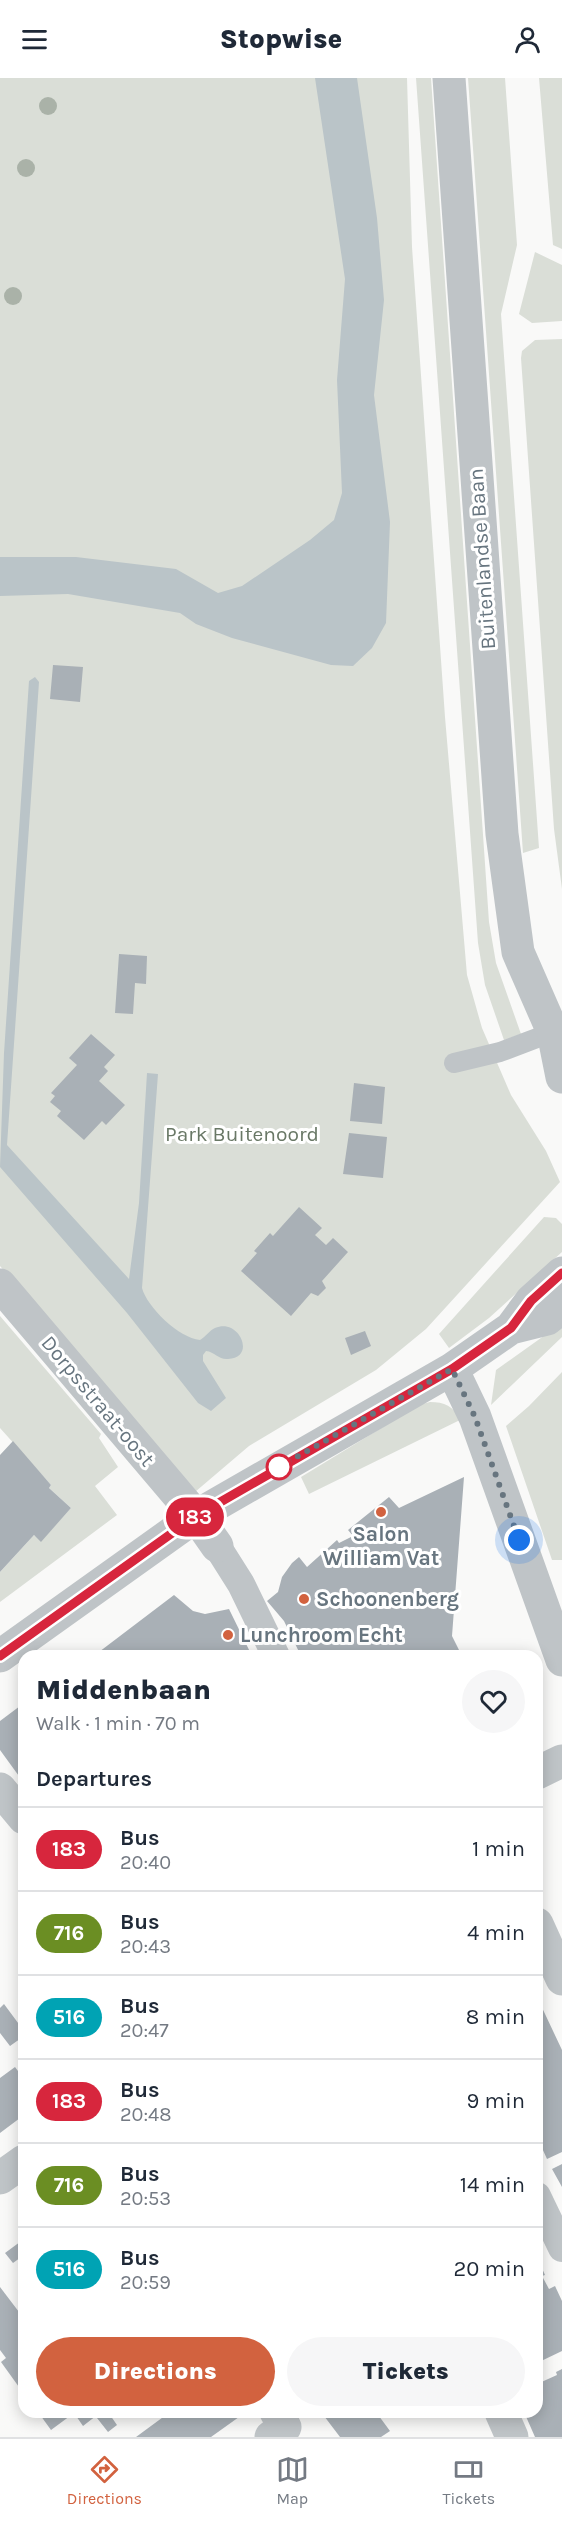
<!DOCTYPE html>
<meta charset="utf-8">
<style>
body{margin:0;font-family:Karla,sans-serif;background:#f6f6f7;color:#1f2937;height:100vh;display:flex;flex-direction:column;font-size:22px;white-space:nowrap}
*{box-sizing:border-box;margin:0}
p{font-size:20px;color:#747a83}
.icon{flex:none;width:33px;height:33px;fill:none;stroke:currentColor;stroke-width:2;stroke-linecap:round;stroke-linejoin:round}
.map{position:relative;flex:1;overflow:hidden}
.side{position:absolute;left:18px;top:1572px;width:525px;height:768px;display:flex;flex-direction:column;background:#fff;border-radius:18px;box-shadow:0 3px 15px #0003}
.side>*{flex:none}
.badge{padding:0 12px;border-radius:20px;font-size:21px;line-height:39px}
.you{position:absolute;width:30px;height:30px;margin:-15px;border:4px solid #fff;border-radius:50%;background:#1a73e8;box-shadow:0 0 0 9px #1a73e833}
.map>.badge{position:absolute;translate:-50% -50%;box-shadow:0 0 0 3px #fff}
h2{padding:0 18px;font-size:22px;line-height:54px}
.round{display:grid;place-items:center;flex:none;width:63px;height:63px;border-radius:32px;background:#f6f6f7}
.headline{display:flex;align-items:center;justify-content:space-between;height:102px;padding:0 18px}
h1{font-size:28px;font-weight:800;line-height:45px}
.primary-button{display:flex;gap:12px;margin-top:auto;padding:12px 18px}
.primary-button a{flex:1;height:69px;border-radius:36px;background:#d2623f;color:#fff;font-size:24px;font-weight:800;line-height:69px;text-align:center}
.primary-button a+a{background:#f6f6f7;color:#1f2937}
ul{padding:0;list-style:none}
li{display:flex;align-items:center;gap:18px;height:84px;padding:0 18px;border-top:2px solid #e0e1e3}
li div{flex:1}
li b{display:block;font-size:22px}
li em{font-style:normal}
li .badge{min-width:66px;font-weight:700;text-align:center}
header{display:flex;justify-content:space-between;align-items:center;height:78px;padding:0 18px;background:#fff;font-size:27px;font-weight:800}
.tabs{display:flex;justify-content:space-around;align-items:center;height:84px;border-top:2px solid #e0e1e3;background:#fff;font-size:16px;color:#747a83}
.tabs a{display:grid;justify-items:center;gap:3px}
.tabs .on{color:#d2623f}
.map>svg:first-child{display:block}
.green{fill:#daded7}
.water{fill:#bac4c8}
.building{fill:#a9b0b6}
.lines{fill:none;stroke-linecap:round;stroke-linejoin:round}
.service{stroke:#bfc4c7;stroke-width:20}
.pedestrian{stroke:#bfc4c7;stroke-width:28}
.minor{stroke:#bfc4c7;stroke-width:33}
.tertiary{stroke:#bfc4c7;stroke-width:33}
.tree{fill:#aab2a8}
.line-casing{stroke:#fff;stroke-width:14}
.line{stroke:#d7263d;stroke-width:9}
.walk{stroke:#67757f;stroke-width:6;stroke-dasharray:0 10.8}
.stop-dot{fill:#fff;stroke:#d7263d;stroke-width:3}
.poi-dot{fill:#d2623f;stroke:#fff;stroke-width:2}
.labels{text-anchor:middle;stroke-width:6;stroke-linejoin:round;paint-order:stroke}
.street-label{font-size:21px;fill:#67757f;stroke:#fff}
.park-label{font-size:21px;fill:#697866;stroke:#fff}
.poi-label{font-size:21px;font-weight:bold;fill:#67757f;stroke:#fff;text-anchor:start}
</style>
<header><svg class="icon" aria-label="menu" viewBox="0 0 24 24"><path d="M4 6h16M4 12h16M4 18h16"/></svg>Stopwise<svg class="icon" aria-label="person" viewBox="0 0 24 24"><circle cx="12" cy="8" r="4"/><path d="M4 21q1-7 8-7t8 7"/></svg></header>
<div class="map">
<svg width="562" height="2359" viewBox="0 0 562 2359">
<rect width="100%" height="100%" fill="#f9f9f8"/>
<path class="green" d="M0,0H407L412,169L445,639L467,897L482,950L511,1017L546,1073L560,1104L426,1251L376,1292L249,1368L195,1414L0,1188Z
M416,0H431L489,844L496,885L521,956L504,962L485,907L478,865Z
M468,0H505L517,167L501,236L539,770L523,775Z
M539,0H562V171L553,167Z
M535,174L562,187V243L532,245L519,236Z
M562,261V811L554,751L521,280L522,273L535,262Z
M544,1139L556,1140L562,1146V1174L489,1240L449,1270L439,1256Z
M0,1238L101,1356L99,1360L118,1389L95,1408L117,1437L0,1524V1494L34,1457L41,1463L71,1430L49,1410L51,1407L0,1350Z
M562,1245V1259L491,1327L496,1292Z
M562,1294V1482H552L506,1348L529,1328Z
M430,1324C444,1324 454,1328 460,1342L309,1416L301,1399L419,1327Z"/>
<path class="water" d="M315,0H357L377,140L384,222L374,317L390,444L386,545L372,570L353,588L331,587L232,560L196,546L180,535L68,516L0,518V479H76L176,491L218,515L242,508L310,462L334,442L342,415L337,302L345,201Z
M35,599L39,604L7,1067L129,1201L139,1125L147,995L158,996L142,1210C147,1229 179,1260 200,1262C205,1259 210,1252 215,1250C239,1239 257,1280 228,1281C219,1282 215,1274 206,1273L203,1277V1283L226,1320L211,1333L198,1325L127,1235L0,1089L4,975L29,603Z"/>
<path class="building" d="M53,587L83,589L80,624L50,621Z
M119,876L147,878L146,906L135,905L133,936L115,935Z
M91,956L115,977L104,989L108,993L99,1003L125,1027L106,1047L102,1043L84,1062L57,1038L61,1033L50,1024L55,1018L51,1015L77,987L69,980Z
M354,1005L385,1009L382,1046L350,1043Z
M349,1055L387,1059L383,1100L343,1096Z
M299,1129L322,1150L315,1157L326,1167L333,1160L348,1174L322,1203L326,1210L318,1218L311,1215L291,1238L241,1193L257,1175L254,1173L270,1155L273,1158Z
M365,1253L371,1268L351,1277L345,1260Z
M13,1363L51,1407L49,1410L71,1430L41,1464L34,1457L0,1494V1377Z
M464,1399L452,1558L462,1578H301L284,1543L267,1523L278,1514L282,1499L292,1485L299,1479L307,1489L337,1462L339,1465L353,1458L348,1452L389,1419L399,1430Z
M174,1517L193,1533L205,1536L229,1531L252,1578H90L94,1575L95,1577Z
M24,1625V1705L0,1672V1643Z
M537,1919L562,1972V2074L547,2081L537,2059Z
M4,1926L24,1953V1958L10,1968L0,1955V1930Z
M15,1989L24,2001V2037L0,2055V2000Z
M562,2086V2109L552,2091Z
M24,2161V2177L13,2185L5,2175Z
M537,2179L545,2197L542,2198L549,2211L555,2208L562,2223V2273L537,2285Z
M0,2209L19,2234L24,2231V2316L1,2284L6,2280L0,2272Z
M562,2291V2359H535L524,2334H537V2306L557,2297L556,2294Z
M38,2334H101L83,2348L74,2335L51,2352Z
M105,2334H108L117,2347L108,2354L97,2340Z
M170,2334H246L211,2359H136Z
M321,2334H376L390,2353L381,2359H340Z"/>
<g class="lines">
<path class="service" d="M454,985L500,974L553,954"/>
<path class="pedestrian" d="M217,1468L241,1506L276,1578
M537,2118L562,2170"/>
<path class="minor" d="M0,1207L196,1438L217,1468
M511,1250L547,1241L562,1229
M452,1291L475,1339L562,1582
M0,1578L196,1438L452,1291L511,1250L531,1223L562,1195
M537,1695L562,1683
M0,1711L24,1740
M537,1846L562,1901
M0,2100L24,2083
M501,2334L512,2359
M271,2359L285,2349L276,2334"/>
<path class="tertiary" d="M449,0L502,756L518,874L553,954L562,999"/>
</g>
<g class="tree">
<circle cx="48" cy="28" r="9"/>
<circle cx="26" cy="90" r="9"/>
<circle cx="13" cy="218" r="9"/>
</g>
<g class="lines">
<g class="line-casing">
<path id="line" d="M0,1578L196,1438L452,1291L511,1250L531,1223L562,1195"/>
</g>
<use href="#line" class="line"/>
<path class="walk" d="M279,1389L452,1291L475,1339L519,1462"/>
</g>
<circle class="stop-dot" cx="279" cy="1389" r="12"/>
<g class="poi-dot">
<circle cx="381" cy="1434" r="6"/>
<circle cx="304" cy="1521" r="6"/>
<circle cx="228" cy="1557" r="6"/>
</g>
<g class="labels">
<g class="street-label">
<text transform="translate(482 481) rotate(-94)" y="7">Buitenlandse Baan</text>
<text transform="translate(98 1323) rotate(50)" y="7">Dorpsstraat-oost</text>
</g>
<g class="park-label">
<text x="242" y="1063">Park Buitenoord</text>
</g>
<g class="poi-label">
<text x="381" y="1463" text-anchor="middle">Salon<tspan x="381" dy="24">William Vat</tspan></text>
<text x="316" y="1528">Schoonenberg</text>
<text x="240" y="1564">Lunchroom Echt</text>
</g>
</g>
</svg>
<div class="you" style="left:519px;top:1462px"></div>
<b class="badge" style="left:195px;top:1439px;background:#d7263d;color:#fff">183</b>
<section class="side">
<div class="headline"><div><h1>Middenbaan</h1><p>Walk · 1 min · 70 m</p></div><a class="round"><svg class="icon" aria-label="heart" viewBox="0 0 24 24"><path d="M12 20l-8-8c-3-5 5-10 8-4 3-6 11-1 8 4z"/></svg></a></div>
<h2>Departures</h2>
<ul>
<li><span class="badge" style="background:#d7263d;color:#fff">183</span><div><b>Bus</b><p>20:40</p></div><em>1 min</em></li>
<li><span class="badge" style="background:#6b8e23;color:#fff">716</span><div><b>Bus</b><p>20:43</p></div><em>4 min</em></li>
<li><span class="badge" style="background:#00a3b4;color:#fff">516</span><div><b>Bus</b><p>20:47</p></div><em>8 min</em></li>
<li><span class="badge" style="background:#d7263d;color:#fff">183</span><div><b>Bus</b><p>20:48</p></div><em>9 min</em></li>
<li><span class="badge" style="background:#6b8e23;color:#fff">716</span><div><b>Bus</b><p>20:53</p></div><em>14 min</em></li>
<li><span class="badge" style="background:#00a3b4;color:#fff">516</span><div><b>Bus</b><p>20:59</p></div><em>20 min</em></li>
</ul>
<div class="primary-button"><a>Directions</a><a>Tickets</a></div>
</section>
</div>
<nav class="tabs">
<a class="on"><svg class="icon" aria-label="directions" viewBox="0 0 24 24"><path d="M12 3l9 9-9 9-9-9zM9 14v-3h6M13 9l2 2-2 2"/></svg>Directions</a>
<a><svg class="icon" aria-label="map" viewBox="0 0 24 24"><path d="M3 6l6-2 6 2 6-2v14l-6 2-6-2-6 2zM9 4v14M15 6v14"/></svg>Map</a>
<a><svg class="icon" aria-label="tickets" viewBox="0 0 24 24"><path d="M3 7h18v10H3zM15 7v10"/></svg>Tickets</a>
</nav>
